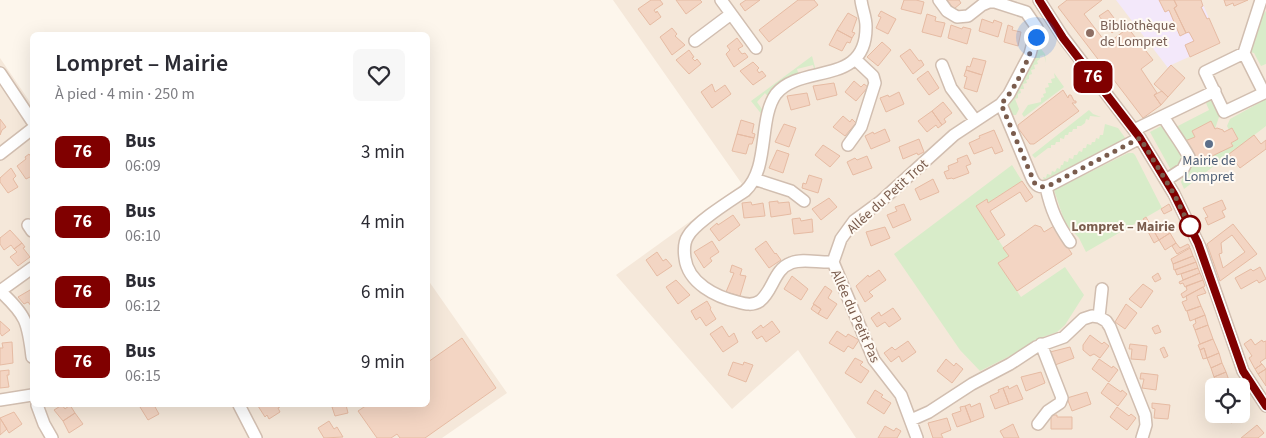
<!DOCTYPE html>
<html lang="fr">
<meta charset="utf-8">
<style>
body{margin:0;font-family:"Source Sans 3",sans-serif;background:#f7f7f7;color:#2b2b33;height:100vh;display:flex;flex-direction:column;font-size:19px;white-space:nowrap}
*{box-sizing:border-box;margin:0}
p{font-size:16px;color:#7c7c81}
.icon{flex:none;width:28px;height:28px;fill:none;stroke:currentColor;stroke-width:2;stroke-linecap:round;stroke-linejoin:round}
.map{position:relative;flex:1;overflow:hidden}
.drawer{position:absolute;left:30px;top:32px;width:400px;height:375px;display:flex;flex-direction:column;background:#fff;border-radius:8px;box-shadow:0 5px 20px #0002}
.drawer>*{flex:none}
.badge{padding:0 10px;border-radius:8px;font-size:18px;line-height:32px}
.buttons{position:absolute;left:1205px;top:378px;display:grid;gap:10px}
.buttons a{display:grid;place-items:center;width:45px;height:45px;border-radius:8px;background:#fff;box-shadow:0 5px 20px #0002;font-size:25px}
.you{position:absolute;width:25px;height:25px;margin:-12px;border:4px solid #fff;border-radius:50%;background:#1a73e8;box-shadow:0 0 0 8px #1a73e833}
.map>.badge{position:absolute;translate:-50% -50%;box-shadow:0 0 0 2px #fff}
.round{display:grid;place-items:center;flex:none;width:52px;height:52px;border-radius:8px;background:#f7f7f7}
.head{display:flex;align-items:center;justify-content:space-between;height:85px;padding:0 25px}
h1{font-size:24px;font-weight:600;line-height:38px}
ul{padding:0;list-style:none}
li{display:flex;align-items:center;gap:15px;height:70px;padding:0 25px}
li div{flex:1}
li b{display:block;font-size:19px}
li em{font-style:normal}
li .badge{min-width:55px;font-weight:700;text-align:center}
.map>svg:first-child{display:block}
.residential{fill:#f5e8da;fill-rule:evenodd}
.education{fill:#f3e8fa}
.green{fill:#d8ecc9}
.building{fill:#f3d5c3;stroke:#e6bba3;fill-rule:evenodd}
.lines{fill:none;stroke-linecap:round;stroke-linejoin:round}
.minor-casing{stroke:#d1beb0;stroke-width:14}
.minor{stroke:#fff;stroke-width:11}
.line-casing{stroke:#fff;stroke-width:11}
.line{stroke:#800000;stroke-width:8}
.walk{stroke:#7a5c4d;stroke-width:5;stroke-dasharray:0 9}
.education-dot{fill:#8d6e63;stroke:#fffaf3;stroke-width:2}
.service-dot{fill:#5c6f8a;stroke:#fffaf3;stroke-width:2}
.stop-dot{fill:#fff;stroke:#800000;stroke-width:2.5}
.labels{text-anchor:middle;stroke-width:4;stroke-linejoin:round;paint-order:stroke}
.education-label{font-size:14px;fill:#785e54;stroke:#fffaf3;text-anchor:start}
.service-label{font-size:14px;fill:#4e5e75;stroke:#fffaf3}
.street-label{font-size:14px;fill:#7a5c4d;stroke:#fffaf3}
.stop-label{font-size:14px;font-weight:bold;fill:#7a5c4d;stroke:#fffaf3;text-anchor:end}
</style>
<div class="map">
<svg width="1266" height="438" viewBox="0 0 1266 438">
<rect width="100%" height="100%" fill="#fdf6ec"/>
<path class="residential" d="M613,0H1266V438H856L798,350L732,409L616,275L742,184ZM1214,386H1241V414H1214Z
M0,58L32,105V405H428V280L507,393L442,438H0Z"/>
<path class="education" d="M1116,0H1201L1220,43L1171,65L1168,68Z"/>
<path class="green" d="M1266,11V64L1261,66L1254,53L1250,52L1263,14Z
M1038,45L1045,54L1046,63L1044,55L1040,56V59L1037,61L1038,64L1034,65L1035,69L1031,70L1032,74L1029,75V79L1026,80L1027,83L1023,84L1024,89H1020L1021,93L1018,94V98L1015,99L1019,109L1016,115H1010L1007,108L1008,104Z
M812,56L816,71L815,72L813,65L797,69L799,76L769,98L765,93L757,102L764,112L763,116L751,101Z
M1054,73L1064,87L1024,117L1022,114L1028,105L1041,102V98L1044,97L1043,94L1046,93L1045,88L1049,87L1048,83H1052L1051,79L1055,78Z
M1266,99V126L1184,189L1181,182L1191,156H1193L1195,160L1200,158L1203,164L1210,160V157L1232,146L1231,143L1238,139L1233,129L1229,130L1227,126L1230,119Z
M1211,100L1217,113L1220,114L1215,129L1210,122L1192,131L1195,137L1184,142L1174,128L1209,110L1206,103Z
M1089,110L1093,114L1101,117L1090,116L1089,120L1086,119L1085,123L1081,126H1077V129H1073L1072,132H1069L1068,135H1065L1064,139L1060,138V142H1056L1055,145H1051V148H1048L1035,158L1032,155Z
M1105,124L1118,128L1126,139L1044,180L1043,177L1046,178L1047,174L1051,175L1052,171L1055,172L1057,168L1060,169L1061,165H1063L1064,161L1068,162L1069,158L1073,159L1074,155H1077L1079,151L1082,152L1083,148H1086L1087,144L1091,145L1092,142H1095L1096,138L1099,139L1100,135H1103Z
M1163,125L1178,145L1184,159L1181,168L1172,172L1150,132Z
M1128,153H1133L1135,155L1162,208L1086,252L1079,238L1065,223L1054,190Z
M1012,165L1022,181L988,203L986,200L976,206L1009,256L998,263L1021,297L1065,267L1084,295L1065,325L1057,332L1035,340L1018,352L980,371L960,350L894,254Z"/>
<path class="building" d="M651,0H660L663,4L654,10L656,13L657,11L661,17L650,25L638,9Z
M676,0H700L702,2L686,14Z
M746,0H760L745,11L740,4Z
M798,0H814L818,5L769,42L759,30Z
M904,0H916L924,2L921,14L901,9Z
M947,0H959L961,3L954,9Z
M1067,0H1102L1084,14L1107,44L1128,28L1153,60L1141,69L1157,93L1154,95L1161,105L1143,118L1058,7Z
M1159,0H1174L1177,6L1174,8L1186,33L1180,36L1169,10L1165,12Z
M1174,0H1201L1203,6L1201,7L1207,19L1209,18L1220,43L1190,57L1185,45L1194,41L1189,32L1186,33L1174,8L1177,6Z
M1224,0H1248L1234,6L1233,3L1226,6Z
M1108,10L1120,26L1112,33L1099,16Z
M881,11L896,19L888,34L876,28L881,17L878,16Z
M848,13L857,18L852,32L855,33L852,38L837,30Z
M927,14L936,17L935,21L945,23L941,37L922,32Z
M982,19L993,23L994,20L1002,23L998,37L979,31Z
M951,25L962,29L963,27L971,29L967,44L948,38Z
M1008,25L1013,27L1012,30L1021,32L1018,46L1004,42Z
M672,28L677,34L675,36L685,45L672,55L660,37Z
M837,30L852,38L850,43L847,42L842,51L829,45Z
M737,38L743,46L738,49L742,54L745,53L748,57L734,67L726,54L730,50L727,46Z
M882,42L891,50L878,66L867,57Z
M910,49L919,61L921,60L924,65L913,74L900,56Z
M689,50L694,57L692,58L695,61L697,59L701,64L689,74L676,60Z
M973,58L986,61L982,75L966,70L967,66L970,67Z
M753,62L759,68L757,70L759,73L762,71L766,76L753,85L740,71Z
M1171,65L1185,78L1168,97L1154,84Z
M966,70L982,75L977,92L964,88L967,77L964,76Z
M928,71L939,88L929,95L917,79Z
M854,81L861,87L864,84L868,87L856,101L845,92Z
M834,83L837,95L817,100L813,86Z
M712,84L715,92L725,85L731,94L712,108L701,92Z
M1063,90L1068,98L1069,95H1071L1074,101H1076V103H1072L1079,111L1034,144H1030L1018,128V125Z
M1162,91L1168,97L1161,105L1154,95Z
M899,92L904,104L886,112L880,98L888,95L889,97Z
M807,93L810,105L791,110L787,96Z
M943,102L952,113L944,119L946,122L942,125L932,111Z
M932,111L942,125L938,128L936,125L927,132L918,121Z
M843,116L850,122L852,119L856,123L845,136L833,127Z
M0,119L6,127L2,130L0,135Z
M741,120L754,124L752,133L755,134L754,138L737,134Z
M1211,121L1215,129L1217,128L1223,130L1224,132L1232,128L1238,139L1231,143L1233,146L1210,157V160L1202,164L1200,158L1195,160L1185,141L1195,137L1192,131Z
M784,124L796,128L789,147L775,142Z
M885,129L890,141L871,149L865,136L873,132L874,134Z
M994,130L1003,151L995,154L992,147L974,154L969,143L980,138L979,136Z
M737,134L754,138L752,144H749L746,154L732,151Z
M1254,135L1261,144L1266,140V149L1240,168L1229,154Z
M919,139L924,152L918,155L917,153L903,159L899,147Z
M823,145L840,156L830,167L815,155Z
M777,150L789,154L783,173L769,168Z
M29,154L32,158V176L26,179L17,166L26,159L25,157Z
M967,155L971,164L966,166L969,173L953,179L952,178L947,179L944,172L949,170L948,166L958,162L957,159Z
M867,156L872,168L853,175L847,162L855,158L857,160Z
M11,168L16,176L13,179L18,187L8,193L0,182V178Z
M809,175L822,179L818,193L802,188L803,183L806,184Z
M933,179L939,192L920,200L915,189Z
M1022,181L1033,197L1026,202L1020,192L990,211L1005,235L998,240L976,206L987,199L988,203Z
M829,198L837,207L821,220L812,209Z
M1222,200L1226,209L1222,211L1225,217L1208,225L1205,218L1208,217L1203,208Z
M778,201V203L789,202L791,214L771,217L769,202Z
M751,202L752,205L763,203L765,216L744,218L742,203Z
M904,204L911,220L893,228L887,215L897,211L895,207Z
M1169,204L1172,210L1164,214L1161,209Z
M733,215L740,225L719,241L710,229L717,223L718,225Z
M1146,217L1159,240L1154,243L1145,226L1146,225L1143,219Z
M800,218L801,221L812,219L813,232L794,234L792,219Z
M1164,222L1170,233L1159,240L1151,226L1156,223L1158,225Z
M1233,224L1257,254L1220,281L1207,244ZM1232,235L1245,252L1223,268L1219,254L1222,253L1221,243Z
M1035,225L1041,227L1044,232L1054,226L1072,254L1017,291L998,263L1009,256L1003,248Z
M885,227L890,238L871,246L866,232Z
M10,230L22,243L14,249L11,245L4,250L0,244V238Z
M1170,233L1176,243L1165,250L1159,240Z
M712,241L719,252L710,258L712,261L704,268L694,252Z
M766,241L775,254L776,253L781,260L769,268L755,249Z
M22,243L25,247L23,248L30,257L18,266L10,257L17,252L14,249Z
M1176,243L1180,248L1188,244L1190,247L1177,254L1172,246Z
M1190,248L1193,256L1173,264L1171,259Z
M657,252L663,261L666,259L672,266L657,276L646,260Z
M1193,256L1196,262L1174,270L1173,264Z
M1196,262L1198,268L1177,275L1175,270Z
M732,265L742,269L740,275L746,276L740,296L726,292L734,273L730,272Z
M1260,267L1266,279L1259,283L1257,280L1241,289L1235,278L1251,269L1253,271Z
M1198,268L1200,273L1183,280L1181,274Z
M879,270L886,280L869,292L873,296L865,302L856,286L868,275L869,277Z
M1158,273L1161,279L1155,282L1152,277Z
M1200,273L1203,280L1185,287L1183,283L1180,284L1179,282Z
M792,276L808,289L801,300L784,289Z
M676,280L690,295L678,304L666,287Z
M1203,280L1205,286L1183,298L1181,294L1187,290L1186,286Z
M1143,284L1153,291L1141,308L1129,299Z
M825,286L832,291L828,298L837,304L827,319L818,314L821,309L813,304Z
M1203,287L1206,293L1197,296L1201,306L1186,311L1182,302L1187,300L1186,296Z
M30,290L32,293V307L28,302L24,304L18,297Z
M707,301L711,308L710,309L716,319L706,326L700,317L696,320L691,311Z
M814,304L821,309L818,314L811,309Z
M1126,304L1137,313L1125,329L1115,322Z
M1201,306L1205,315L1190,321L1187,311Z
M893,308L901,319L889,327L885,322L877,327L871,318L879,312L881,316Z
M1205,315L1208,325L1195,330L1193,325L1196,323L1195,319Z
M0,321L10,330L2,336L0,333Z
M772,321L780,332L766,342L762,336L757,339L752,332L761,325L763,328Z
M1158,325L1161,332L1155,334L1152,328Z
M1208,325L1213,339L1200,344L1195,330Z
M722,326L729,337L734,333L738,342L723,352L710,334Z
M837,331L846,337L848,334L859,340L853,349L848,346L844,352L829,343Z
M1090,335L1102,344L1104,342L1109,346L1100,358L1094,354L1090,356L1083,350V345Z
M462,338L496,388L425,438H400L397,434L391,438H377L358,411L367,405H428V362Z
M1213,339L1219,353L1207,358L1204,348L1200,350L1198,345Z
M1251,339L1255,345L1262,340L1263,342L1266,341V358L1260,362L1262,364L1255,369L1249,358L1252,356L1244,344Z
M908,341L916,352L902,362L899,356L891,362L884,353L892,347L895,350Z
M12,342L13,363L0,365V348H3L2,343Z
M1130,344L1147,346L1145,360L1131,359L1132,349H1129Z
M1070,347L1074,358L1055,365L1050,352Z
M1164,347L1168,356L1164,358L1160,349Z
M1204,348L1207,358L1203,359L1200,350Z
M1219,353L1222,363L1211,368L1207,358Z
M855,358L863,362L860,365L869,371L861,383L845,373Z
M946,359L954,366L956,363L963,369L952,383L937,371Z
M1099,359L1112,368L1113,366L1118,370L1109,382L1092,369Z
M733,362L743,365L744,362L753,365L746,382L728,375Z
M1222,363L1226,372L1214,377L1211,368Z
M1262,364L1266,369L1258,374L1255,369Z
M1266,369V386L1258,374Z
M9,370V375H7L9,387L0,388V371Z
M1041,372L1045,383L1026,391L1021,377Z
M1226,372L1231,386H1218L1214,377Z
M1141,373L1158,375L1156,390L1142,388L1144,379H1140Z
M1108,383L1121,392L1122,390L1127,394L1118,406L1101,393Z
M1017,385L1023,399L1009,404L1003,388L1008,386L1009,389Z
M1003,388L1009,404L995,409L990,396L999,392L998,390Z
M875,390L883,395L881,397L891,403L884,414L867,403Z
M1087,392L1091,404L1072,411L1067,398Z
M980,403L984,417L971,422L965,406L970,404L971,407Z
M1152,403L1170,405L1168,419L1154,418L1155,409L1152,408Z
M62,405L65,409L70,405L75,413L63,421L54,410Z
M144,405H154L159,414L148,420L140,407Z
M259,405H283L278,408L280,412L269,419L267,415L265,417L258,406Z
M339,405H346L348,413L335,416L332,407Z
M965,406L971,422L957,427L952,414L961,411L960,407Z
M1117,407L1129,416L1131,414L1136,418L1127,430L1110,417Z
M14,412L22,424L9,433L0,418Z
M75,413L83,424L69,433L63,421Z
M1241,413L1243,417L1231,423L1226,414Z
M1051,415H1057V417H1072V429H1051Z
M0,418L7,429L0,435Z
M947,418L951,430L941,434L943,438H933L928,423Z
M329,421L334,429L337,427L343,437L324,438L318,428Z
M1013,424L1019,438H1004L1000,431Z
M1257,425L1264,433L1258,438H1241Z
M885,426L894,431L896,428L901,431L897,438H878Z"/>
<g class="lines">
<g class="minor-casing">
<path id="minor" d="M721,0L756,48
M861,0C862,9 866,17 866,26C867,87 801,63 776,94C758,119 770,168 745,191C730,201 696,222 688,236C684,242 684,251 685,258C688,283 716,297 738,302C745,304 753,306 760,301C773,291 774,269 791,263C802,258 820,263 833,262L841,239L854,221L880,202L954,135L1001,104L1009,94L1030,54L1037,28L1026,12L995,2H989L982,5L968,16L957,17L947,11L939,0
M1039,0L1063,37L1140,138L1174,194L1200,247L1243,371L1266,406
M695,41L731,14
M1244,53L1205,72L1224,112L1264,93L1244,53L1261,0
M942,65L951,88L975,120
M0,73L32,121
M1001,104L1031,176C1035,186 1040,189 1050,185L1140,138
M1163,116C1171,130 1181,142 1189,157L1183,169L1166,180
M1134,130L1215,91
M848,145L861,127L875,83L873,76L855,59
M0,154L32,129
M754,179L791,191L804,201
M1046,187C1051,210 1057,223 1070,242
M28,225L32,231
M833,262L874,360L901,395L917,438
M0,291C26,315 28,322 32,357
M0,291L32,268
M1099,317L1102,289
M0,400L32,395
M37,405L44,424L52,438
M239,405L256,438
M911,420L929,412L972,384L1010,364L1036,347L1064,337L1083,319L1092,316L1099,317L1106,321L1110,327L1145,415L1146,425L1142,438
M1038,424L1048,411L1060,403L1062,398L1041,344"/>
</g>
<use href="#minor" class="minor"/>
</g>
<g class="lines">
<g class="line-casing">
<path id="line" d="M1039,0L1063,38L1140,138L1174,194L1198,243L1243,371L1266,406"/>
</g>
<use href="#line" class="line"/>
<path class="walk" d="M1036,37C1028,59 1018,86 1001,104L1035,184L1043,187L1050,185L1140,138L1174,194L1192,231L1190,226"/>
</g>
<circle class="education-dot" cx="1090" cy="33" r="5"/>
<circle class="service-dot" cx="1209" cy="144" r="5"/>
<circle class="stop-dot" cx="1190" cy="226" r="10"/>
<g class="labels">
<g class="education-label">
<text x="1100" y="30">Bibliothèque<tspan x="1100" dy="16">de Lompret</tspan></text>
</g>
<g class="service-label">
<text x="1209" y="165">Mairie de<tspan x="1209" dy="16">Lompret</tspan></text>
</g>
<g class="street-label">
<text transform="translate(887 196) rotate(-42)" y="5">Allée du Petit Trot</text>
<text transform="translate(856 316) rotate(66)" y="5">Allée du Petit Pas</text>
</g>
<g class="stop-label">
<text x="1175" y="231">Lompret – Mairie</text>
</g>
</g>
</svg>
<div class="buttons">
<a><svg class="icon" aria-label="locate" viewBox="0 0 24 24"><circle cx="12" cy="12" r="6"/><path d="M12 2v4M12 18v4M2 12h4M18 12h4"/></svg></a>
</div>
<div class="you" style="left:1036px;top:37px"></div>
<b class="badge" style="left:1093px;top:77px;background:#800000;color:#fff">76</b>
<section class="drawer">
<div class="head"><div><h1>Lompret – Mairie</h1><p>À pied · 4 min · 250 m</p></div><a class="round"><svg class="icon" aria-label="heart" viewBox="0 0 24 24"><path d="M12 20l-8-8c-3-5 5-10 8-4 3-6 11-1 8 4z"/></svg></a></div>
<ul>
<li><span class="badge" style="background:#800000;color:#fff">76</span><div><b>Bus</b><p>06:09</p></div><em>3 min</em></li>
<li><span class="badge" style="background:#800000;color:#fff">76</span><div><b>Bus</b><p>06:10</p></div><em>4 min</em></li>
<li><span class="badge" style="background:#800000;color:#fff">76</span><div><b>Bus</b><p>06:12</p></div><em>6 min</em></li>
<li><span class="badge" style="background:#800000;color:#fff">76</span><div><b>Bus</b><p>06:15</p></div><em>9 min</em></li>
</ul>
</section>
</div>
